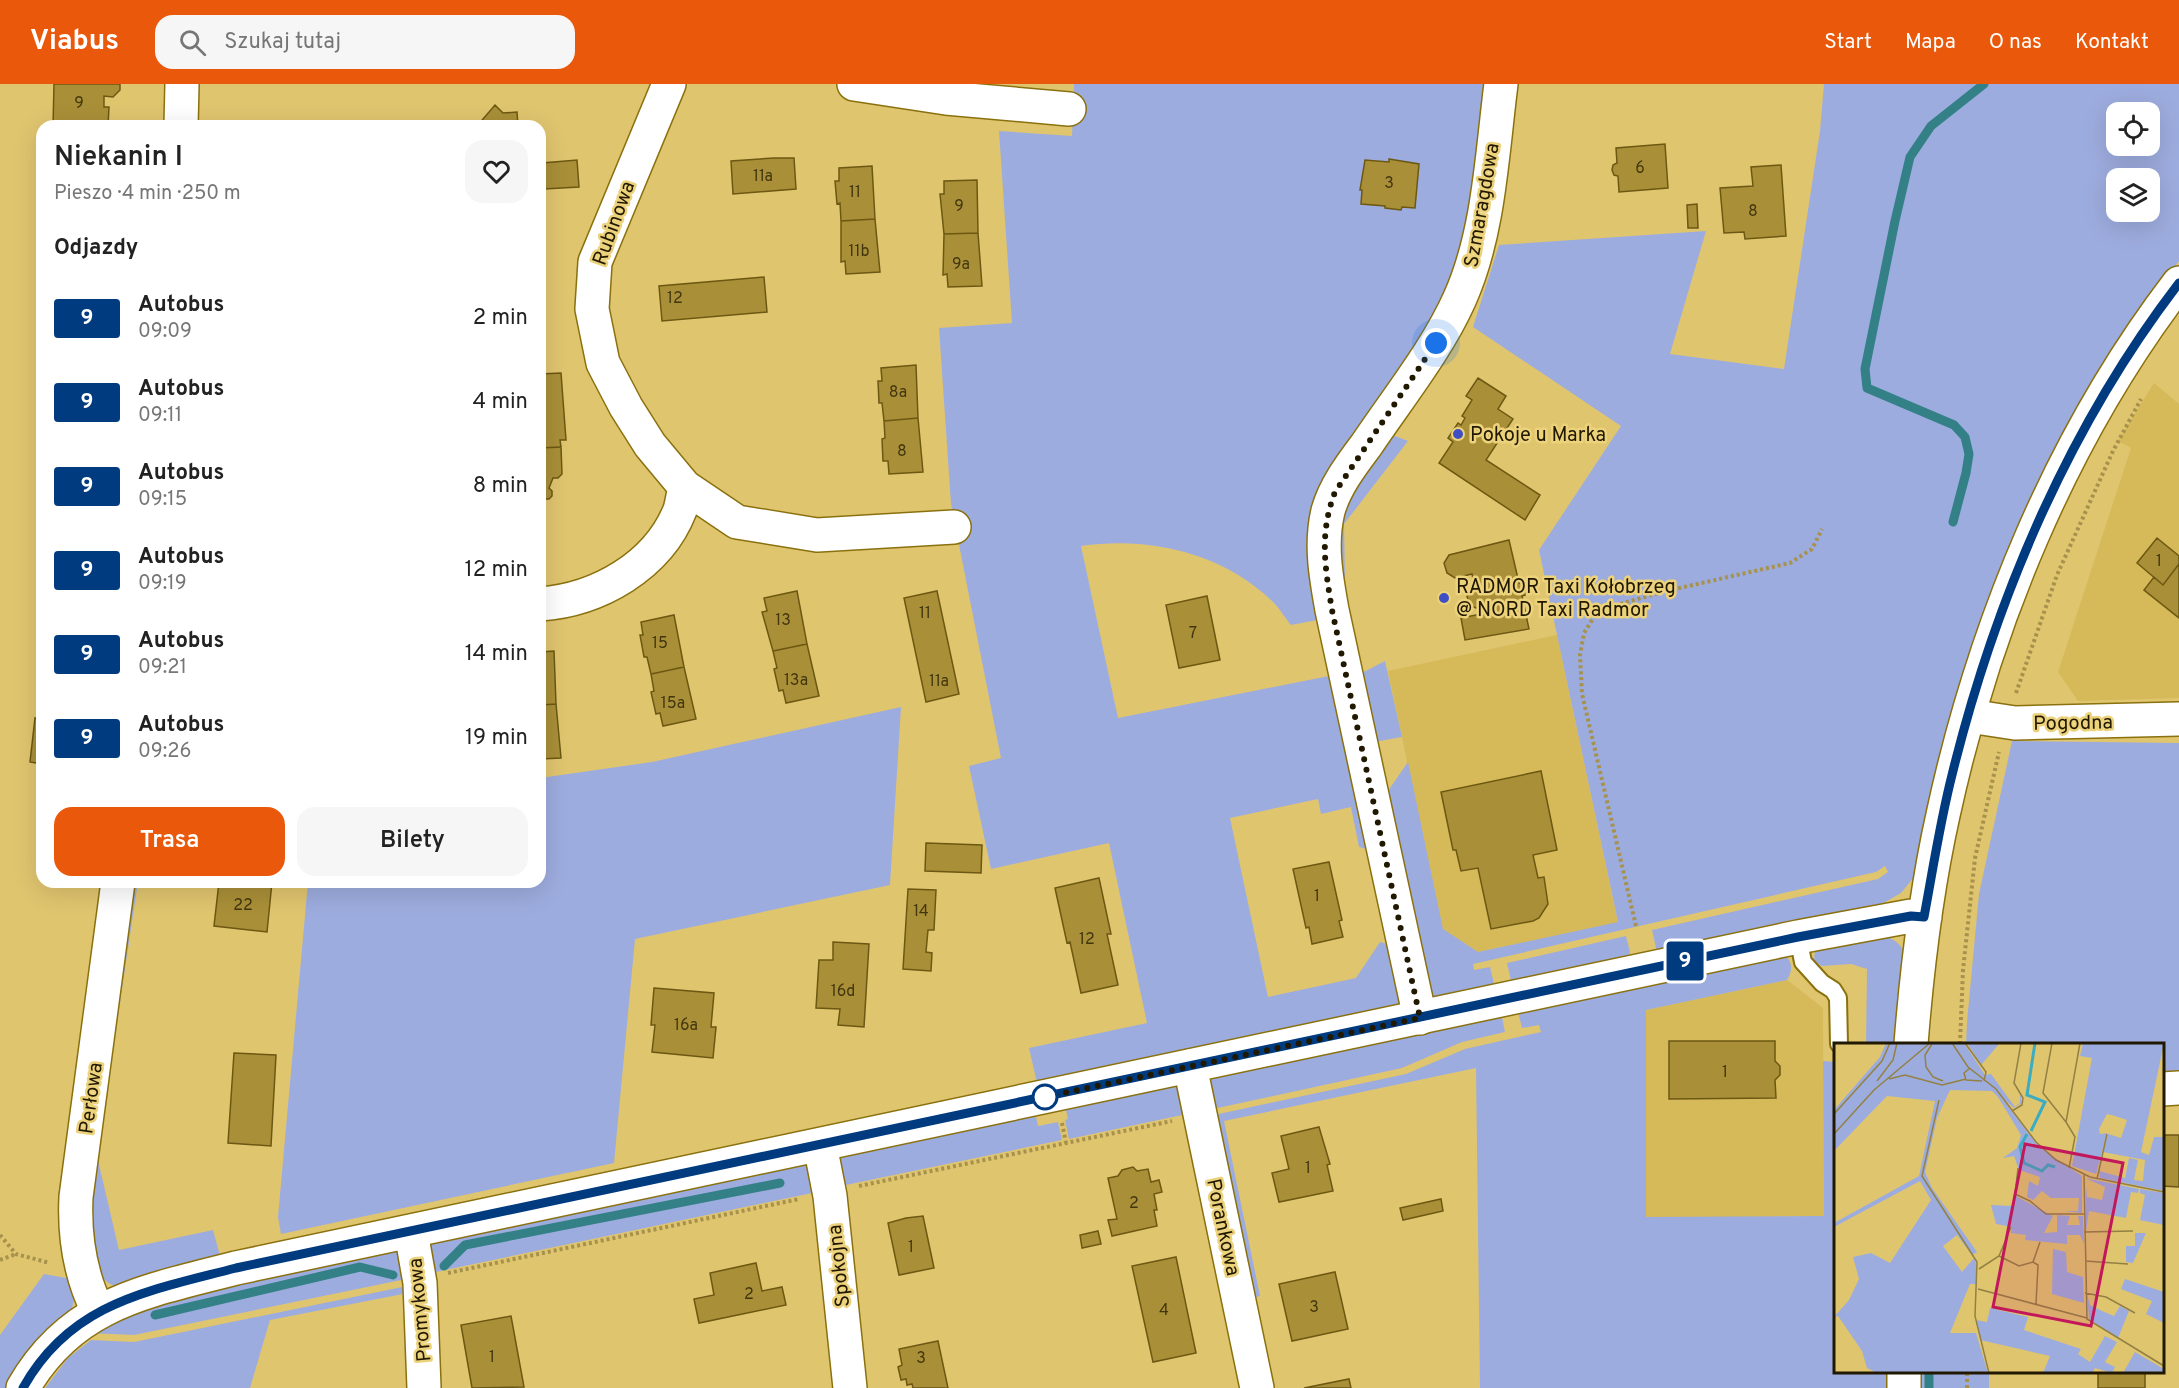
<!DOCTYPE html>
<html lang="pl">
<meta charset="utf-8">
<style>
body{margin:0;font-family:Overpass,sans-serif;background:#f6f6f6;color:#222;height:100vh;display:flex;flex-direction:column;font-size:22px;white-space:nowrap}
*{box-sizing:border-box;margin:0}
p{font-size:20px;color:#767676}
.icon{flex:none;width:33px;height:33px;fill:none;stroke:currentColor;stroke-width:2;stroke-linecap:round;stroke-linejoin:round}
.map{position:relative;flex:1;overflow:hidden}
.panel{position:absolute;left:36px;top:36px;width:510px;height:768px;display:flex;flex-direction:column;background:#fff;border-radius:18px;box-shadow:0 6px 24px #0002}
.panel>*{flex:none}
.badge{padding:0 12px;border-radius:4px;font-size:21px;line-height:39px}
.fabs{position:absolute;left:2106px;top:18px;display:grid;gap:12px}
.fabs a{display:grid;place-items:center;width:54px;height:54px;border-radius:12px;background:#fff;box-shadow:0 6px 24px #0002;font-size:30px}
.you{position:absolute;width:30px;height:30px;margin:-15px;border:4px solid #fff;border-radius:50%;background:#1a73e8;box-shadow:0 0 0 9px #1a73e833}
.map>.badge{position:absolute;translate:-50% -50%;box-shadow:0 0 0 3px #fff}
h2{padding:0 18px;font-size:22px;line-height:54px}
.round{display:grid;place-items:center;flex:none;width:63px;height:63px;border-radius:18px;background:#f6f6f6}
.head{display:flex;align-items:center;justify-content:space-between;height:102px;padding:0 18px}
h1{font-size:28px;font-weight:600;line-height:45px}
.cta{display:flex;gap:12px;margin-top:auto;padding:12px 18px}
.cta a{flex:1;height:69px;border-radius:18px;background:#ea580c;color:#fff;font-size:24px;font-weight:600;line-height:69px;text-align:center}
.cta a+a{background:#f6f6f6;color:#222}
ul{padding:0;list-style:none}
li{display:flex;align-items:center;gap:18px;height:84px;padding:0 18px}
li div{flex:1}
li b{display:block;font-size:22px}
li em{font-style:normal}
li .badge{min-width:66px;font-weight:700;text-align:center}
header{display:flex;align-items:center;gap:36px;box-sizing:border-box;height:84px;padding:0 30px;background:#ea580c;color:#fff}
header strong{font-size:28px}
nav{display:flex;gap:33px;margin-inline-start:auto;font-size:21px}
.search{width:420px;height:54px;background:#f6f6f6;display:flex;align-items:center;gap:15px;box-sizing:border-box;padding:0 21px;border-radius:18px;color:#767676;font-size:22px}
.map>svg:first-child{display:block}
.built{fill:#d6b959}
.green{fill:#9dacde;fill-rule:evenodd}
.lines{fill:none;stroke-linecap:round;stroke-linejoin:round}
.stream{stroke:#348087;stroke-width:9}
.building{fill:#a98f38;stroke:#6c5812;stroke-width:1.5}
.lane-casing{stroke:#8a710e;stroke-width:20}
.street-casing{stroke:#8a710e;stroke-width:36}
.secondary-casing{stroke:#8a710e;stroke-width:36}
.path{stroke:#a6914d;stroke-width:4;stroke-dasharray:3 3;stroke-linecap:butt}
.lane{stroke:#fff;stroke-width:16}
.street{stroke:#fff;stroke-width:33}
.secondary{stroke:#fff;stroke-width:33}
.line-casing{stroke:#fff;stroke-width:14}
.line{stroke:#003b80;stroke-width:9}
.walk{stroke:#201800;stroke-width:6;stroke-dasharray:0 10.8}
.poi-dot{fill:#3f4ec2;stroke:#edd27c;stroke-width:2}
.stop-dot{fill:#fff;stroke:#003b80;stroke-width:3}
.labels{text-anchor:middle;stroke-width:5;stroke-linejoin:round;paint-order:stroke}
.number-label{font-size:16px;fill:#42360e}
.street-label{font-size:20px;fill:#201800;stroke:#edd27c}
.poi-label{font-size:20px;fill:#201800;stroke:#edd27c;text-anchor:start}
.inset-river{fill:none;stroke:#3cacc1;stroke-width:3}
.inset-road{fill:none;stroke:#938043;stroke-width:1.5}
.view{fill:#c2185b;fill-opacity:0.15;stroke:#c2185b;stroke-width:3}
.inset-edge{fill:none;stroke:#201800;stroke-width:3}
</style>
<header>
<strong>Viabus</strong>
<div class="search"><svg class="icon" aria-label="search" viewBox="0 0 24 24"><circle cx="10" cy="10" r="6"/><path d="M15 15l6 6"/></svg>Szukaj tutaj</div>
<nav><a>Start</a><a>Mapa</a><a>O nas</a><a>Kontakt</a></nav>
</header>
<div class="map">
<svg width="2179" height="1304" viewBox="0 0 2179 1304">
<rect width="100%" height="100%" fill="#e0c56f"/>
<path class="built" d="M2154,299L2179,320V614L2078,617L2058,588L2131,364L2118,357Z
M1557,551L1618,839L1478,868L1443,846L1388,587Z
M1787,896L1823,924L1824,1132L1646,1134V926Z"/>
<path class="green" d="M1074,0H1486V13L1458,197L1339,385L1323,535L1291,541C1285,534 1280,525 1274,519C1224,469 1149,452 1081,462L1118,634L1339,590L1377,768L1359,763L1351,723L1321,730L1318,715L1230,734L1268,913L1356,894L1380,858L1397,863L1403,903L1399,926L1038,1003L1029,964L1147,939L1109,759L991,785L969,682L1001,674L951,420L939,244L1012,239L999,47L1072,52Z
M1824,0H2179V177L2132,240L1915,792L1901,809L1880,821L1660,870L1656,864L1652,846L1878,795L1888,788L1885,782L1876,788L1473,880L1474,886L1490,883L1495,904L1437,917L1428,908L1381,717L1408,678L1443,845L1478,868L1618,838L1539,466L1621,342L1473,243L1499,161L1706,147L1670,270L1784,285L1820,47ZM2116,28H2150V62H2116ZM2116,94H2150V128H2116Z
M1384,348L1408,357L1344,440L1345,496L1332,491L1333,443Z
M1385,577L1402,653L1369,659L1354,593Z
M901,623L890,801L635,855L614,1079L281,1150L278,1133L308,798H540V694L652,678Z
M2012,657L2179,659V992H2163L2162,960H1966L1967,938L1979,810Z
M131,798H138L97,1072L119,1166L213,1146L221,1175L118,1203C90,1196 92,1161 87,1138Z
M1626,852L1630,868L1627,877L1512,901L1507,879Z
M1887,853C1898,857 1902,862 1906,873L1897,960H1866L1867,885L1851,880L1822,882L1816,879L1814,875L1815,866Z
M1782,869C1792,876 1794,885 1787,896L1646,926V1133L1824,1132L1823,977L1835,978L1836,1288H1891V1304H1480L1476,984L1224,1037L1260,1212L1248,1215L1214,1031L1406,990L1465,965L1541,948L1539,941L1522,944L1517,924Z
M1501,928L1505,948L1462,958L1402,984L1213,1025L1209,990Z
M1176,1001L1182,1008L1187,1030L1069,1055L1065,1036L1068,1035L1065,1022Z
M1035,1028L1038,1042L1058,1038L1062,1056L841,1102L837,1081L841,1069Z
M806,1076L817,1108L431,1189L428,1167L431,1156Z
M395,1164L402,1173L406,1195L134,1251L88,1249L148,1220Z
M44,1190L72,1195L75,1210L72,1225L9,1304H0V1251Z
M407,1202L408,1209L270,1236L250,1304H45L68,1274L91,1256L134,1258Z
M1918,1288H1989V1304H1918Z"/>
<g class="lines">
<path class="stream" d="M1953,438L1966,389L1969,370L1965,353L1954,341L1867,304L1865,285L1895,137L1910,73L1931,42L1984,0
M444,1182L465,1161L780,1099
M155,1231L360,1183L393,1191
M1929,1288V1304"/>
</g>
<path class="building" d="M54,0H120V6L113,13L104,12V23H109L108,42H53Z
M495,21L503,29L517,28L518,42H477Z
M1665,60L1668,104L1619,108L1618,92L1614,91L1612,86L1613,81L1617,79L1616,64Z
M774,74H794L796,105L733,110L731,77Z
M1389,75L1419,80L1415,124L1402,123L1401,126L1385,124V122L1361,120L1362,106H1360L1365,76L1389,78Z
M577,76L579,103L544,105L542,79Z
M1781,81L1786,152L1745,155L1744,148L1724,149L1720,104L1753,102L1751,83Z
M872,82L875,135L841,137L840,119L837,120L835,97H839V84Z
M977,96L978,149L944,150L940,110H944V97Z
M1697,120L1698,144H1688L1687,121Z
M875,135L880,188L846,190L845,177L841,178V137Z
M978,149L982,202L948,203L947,190L943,191L944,150Z
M540,187H543L545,214H540Z
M764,193L767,228L662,237L659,202Z
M916,281L918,334L884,337L882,319H879L878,297H882L881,284Z
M561,289L566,356H560L561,363L540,364V290Z
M1478,294L1506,312L1498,325L1513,335L1486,376L1540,411L1525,436L1439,379L1453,358L1448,354L1458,339L1461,341L1465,334L1462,332L1472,316L1466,312Z
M918,334L923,388L889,390L888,377H883L882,355L885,354L884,337Z
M561,363L562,390L558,394H553L549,404L552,407V412L549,415H545L540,427V364Z
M2157,454L2179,472V480L2163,501L2137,479Z
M1509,456L1519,499L1522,498L1526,501L1527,508L1525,511L1522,512L1529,545L1465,556L1461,534L1481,530L1479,524H1476L1469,521L1467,512L1472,506L1475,505L1472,490L1455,494L1447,489L1444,479L1449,471Z
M2179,480V534L2144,506L2154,493L2163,501Z
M797,507L807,560L773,567L762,528L767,527L764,514Z
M937,507L959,610L926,618L904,514Z
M1207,512L1220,576L1179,584L1166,521Z
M674,531L684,583L651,590L647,573H644L640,551H643L641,538Z
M807,560L819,612L786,619L783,606L779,607L774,585L777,584L773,567Z
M554,567L556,620L540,621V568Z
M684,583L696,635L663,642L660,629L656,630L651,608L654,607L651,590Z
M42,618V680L30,678L35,634L40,635Z
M556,620L561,674L540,675V621Z
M1541,687L1557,766L1533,771L1538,794L1544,793L1548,820L1539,834L1533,837L1491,845L1478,784L1461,787L1456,766H1453L1441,708Z
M926,759L982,761L981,789L925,787Z
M1329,778L1342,836L1339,837L1343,853L1312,860L1309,843L1306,844L1293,785Z
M1099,794L1111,850H1107L1118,901L1081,909L1070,858L1067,859L1055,804Z
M219,798H272L267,848L214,842Z
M908,805L936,806L934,846H928L926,868L932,869L931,887L903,885Z
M833,858L869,860L864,943L838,941L840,925L816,924L819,876H833Z
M654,904L714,909L711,943H716L713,974L652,968L655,941H651Z
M1669,957H1775V977L1780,982V991L1775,996L1776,1014L1669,1015Z
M234,969L276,971L271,1062L228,1059Z
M1319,1043L1330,1080L1327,1081L1333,1107L1279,1118L1272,1089L1289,1085L1281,1052Z
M2162,1051H2179V1103L2162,1102Z
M1133,1083L1137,1087L1148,1085L1151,1098L1159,1096L1162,1108L1154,1110L1157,1126H1154L1157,1142L1112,1152L1108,1136L1117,1135L1108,1094L1118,1092L1122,1086Z
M1441,1115L1443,1127L1403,1136L1400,1124Z
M923,1132L934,1184L899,1191L888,1139L906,1134Z
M1098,1147L1101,1160L1082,1164L1080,1151Z
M1176,1173L1196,1269L1153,1278L1132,1182Z
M756,1179L762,1207L782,1203L786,1221L699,1239L694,1215L714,1211L710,1189Z
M1335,1188L1348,1245L1292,1257L1279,1200Z
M511,1232L524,1303L472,1304L461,1241Z
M938,1257L948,1304H913L912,1300L907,1301L906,1295L901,1296L898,1283L902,1281L899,1265Z
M2098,1288H2145V1304H2098Z
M1349,1295L1351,1304H1304Z"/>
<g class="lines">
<g class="lane-casing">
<path id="lane" d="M1798,853L1803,878L1822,899L1833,906L1838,914L1839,960"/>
</g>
<g class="street-casing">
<path id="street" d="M854,0L946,14L1069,25
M181,42L182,0
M685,403L737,438L817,451L954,443
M540,520C598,516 658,482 680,426C682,419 683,411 685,403L650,361L626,323L603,279L592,225L595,178L669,0
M1969,630L1982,634L2015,639L2179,635
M1420,934L1332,526C1326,493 1320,460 1328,427C1335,402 1352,380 1367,360C1398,314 1438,264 1460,214C1489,149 1492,70 1501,0
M1190,982L1257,1304
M2162,1005L2179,1004
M820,1061L830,1112L850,1304
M411,1148L420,1199L424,1304
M98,1227C80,1191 74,1154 76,1113L118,798"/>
</g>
<g class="secondary-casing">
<path id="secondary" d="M1911,960C1917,884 1926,807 1943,731C1984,542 2061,353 2179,199
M1904,1288V1304
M23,1304C72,1218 148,1207 236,1184L1798,853L1911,832L1925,833"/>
</g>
<path class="path" d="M2016,609L2057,491L2113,367L2141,315
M1636,842L1582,610L1580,571L1584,549L1594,533L1613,522L1662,508L1790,479L1812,465L1822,445
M1960,960L1963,886L1975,774L1999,668
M1062,1039L1066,1059
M859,1102L1172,1037
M0,1151L16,1170L50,1179
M0,1176L16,1170
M448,1189L799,1115
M1967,1304V1288"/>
<use href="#lane" class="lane"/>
<use href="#street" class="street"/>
<use href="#secondary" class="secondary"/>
</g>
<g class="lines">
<g class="line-casing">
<path id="line" d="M23,1304C71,1218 149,1207 236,1184L1798,853L1911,832L1924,833C1933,785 1940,738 1952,691C1995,516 2069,342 2179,199"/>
</g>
<use href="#line" class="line"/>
<path class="walk" d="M1045,1013L1420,934L1332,526C1325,483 1319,450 1335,408L1436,259"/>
</g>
<g class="poi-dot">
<circle cx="1458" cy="350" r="6"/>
<circle cx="1444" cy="514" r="6"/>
</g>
<circle class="stop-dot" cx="1045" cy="1013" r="12"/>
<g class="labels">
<g class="number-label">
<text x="79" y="24">9</text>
<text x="1640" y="89">6</text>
<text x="763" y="97">11a</text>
<text x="1389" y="104">3</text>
<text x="855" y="113">11</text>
<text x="959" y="127">9</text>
<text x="1753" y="132">8</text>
<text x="859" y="172">11b</text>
<text x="961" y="185">9a</text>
<text x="675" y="219">12</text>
<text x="898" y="313">8a</text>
<text x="902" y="372">8</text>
<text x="2159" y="482">1</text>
<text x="925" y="534">11</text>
<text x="783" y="541">13</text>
<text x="1193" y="554">7</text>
<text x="660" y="564">15</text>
<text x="796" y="601">13a</text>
<text x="939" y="602">11a</text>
<text x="673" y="624">15a</text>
<text x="1317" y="817">1</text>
<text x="243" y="826">22</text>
<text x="921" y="832">14</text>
<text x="1087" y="860">12</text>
<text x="843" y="912">16d</text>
<text x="686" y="946">16a</text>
<text x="1725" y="993">1</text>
<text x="1308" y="1089">1</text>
<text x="1134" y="1124">2</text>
<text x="911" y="1168">1</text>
<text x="749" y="1215">2</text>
<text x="1314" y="1228">3</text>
<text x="1164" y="1231">4</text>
<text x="492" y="1278">1</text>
<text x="921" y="1279">3</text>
</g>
<g class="street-label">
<text transform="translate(1481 121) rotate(-80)" y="7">Szmaragdowa</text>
<text transform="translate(613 139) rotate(-70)" y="7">Rubinowa</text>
<text transform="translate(2073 638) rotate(-1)" y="7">Pogodna</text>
<text transform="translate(90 1014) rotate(-82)" y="7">Perłowa</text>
<text transform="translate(1224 1143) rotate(78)" y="7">Porankowa</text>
<text transform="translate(838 1182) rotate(-96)" y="7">Spokojna</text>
<text transform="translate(419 1226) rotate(-95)" y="7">Promykowa</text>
</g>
<g class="poi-label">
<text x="1470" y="357">Pokoje u Marka</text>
<text x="1456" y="509">RADMOR Taxi Kołobrzeg<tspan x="1456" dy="23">@ NORD Taxi Radmor</tspan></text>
</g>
</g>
<g transform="translate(1834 959)">
<rect width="330" height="330" fill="#e0c56f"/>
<path d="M52,0H130L151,32L157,31L181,64L186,60V50L188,60L180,65L166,53L205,104L248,133V170L231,168H244L245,155H217L208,148L199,157L193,154L195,138L204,143L206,134L185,127L180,113L169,115L183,105L187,92L164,54L158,48L116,47L103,75L91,129L98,145L143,209L138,212L123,192L109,203L128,229L140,215L143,224L142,241H136L116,290H142L154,330H43L33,325L28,308L4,273L0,274L15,257L25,236L19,214L37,210L56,220L97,157L86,138L0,184V180L85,133L101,58L53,53L0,108V67L46,14ZM133,0H166L147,22ZM249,0H330L307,109L315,112L320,94H330V148L266,135L265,128L291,135L295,115L304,117L300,137L309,138L311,117L269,109L274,91L287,95L293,77L281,73L273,71L265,86L266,91L273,90L262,131L238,123L258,15L246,13ZM251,135L305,146L304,150L297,149L292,175L255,168L252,188V143L253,154L268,157L271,144ZM306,146L330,150V182L306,177L311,152L306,150ZM180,152L219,173L210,190L223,189V172L236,173L233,182H246L244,173H249L250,201L246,192H233V201L191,197L192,192L177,190L178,184L162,181L157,162L178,163ZM301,190H312L299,220L292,219V203H301ZM219,206L232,209L233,229L249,234L250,260L218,251ZM291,236L330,249V280L312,271L318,258L287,246ZM253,251L256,262L268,268L280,273L286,263L295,268L284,295L255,276ZM156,265L194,274L190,287L247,306L244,311L256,319L271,293L283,299L271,319L281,324L278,330L261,325L258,330H209L216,313L146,297L142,277L153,279ZM301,309L330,326V330H289Z" fill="#9dacde"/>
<path class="inset-river" d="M197,88L211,59L193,52L201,0M193,91L186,104L190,120L208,128L214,122L221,124"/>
<path class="inset-road" d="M118,0L134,24L162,46L202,99L222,117L256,134L330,149M131,0L152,29L150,38M218,0L209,50L232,79M98,1L91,12L92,24L99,34L109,38M136,25L130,30L132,37L148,38M55,36L71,32L108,42L132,36M43,38L59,17L63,0M105,57L88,133L143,219L141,273L155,330M178,68L188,62L189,55L180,40L187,0M0,71L48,18L56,0M0,91L40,47L96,0M184,125L181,151L196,158L212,171H250M235,125L241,94L232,79L246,0M250,132L253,276L330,323M263,136L273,91M250,189L299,188M165,213L185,223L199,219L204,222L202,261M251,218L294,221M199,219L206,199M145,226L165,213L177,184M144,246L253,275M251,250L272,254L301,270"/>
<path class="view" d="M191,101L289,120L257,283L159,264Z"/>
<rect width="330" height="330" class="inset-edge"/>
</g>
</svg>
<div class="fabs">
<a><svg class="icon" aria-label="locate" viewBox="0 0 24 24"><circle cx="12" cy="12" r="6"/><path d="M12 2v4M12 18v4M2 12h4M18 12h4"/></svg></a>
<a><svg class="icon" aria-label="layers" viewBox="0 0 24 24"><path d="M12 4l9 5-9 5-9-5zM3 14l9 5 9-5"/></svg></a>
</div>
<div class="you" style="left:1436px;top:259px"></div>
<b class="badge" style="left:1685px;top:877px;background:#003b80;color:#fff">9</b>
<section class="panel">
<div class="head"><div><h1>Niekanin I</h1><p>Pieszo · 4 min · 250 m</p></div><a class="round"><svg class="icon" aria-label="heart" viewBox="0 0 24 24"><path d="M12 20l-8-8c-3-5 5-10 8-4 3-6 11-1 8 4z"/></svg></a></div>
<h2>Odjazdy</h2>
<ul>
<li><span class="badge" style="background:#003b80;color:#fff">9</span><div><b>Autobus</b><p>09:09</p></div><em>2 min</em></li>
<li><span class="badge" style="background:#003b80;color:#fff">9</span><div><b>Autobus</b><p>09:11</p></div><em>4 min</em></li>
<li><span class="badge" style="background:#003b80;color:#fff">9</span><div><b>Autobus</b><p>09:15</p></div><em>8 min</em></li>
<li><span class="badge" style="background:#003b80;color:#fff">9</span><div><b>Autobus</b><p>09:19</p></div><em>12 min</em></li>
<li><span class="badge" style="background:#003b80;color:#fff">9</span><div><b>Autobus</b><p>09:21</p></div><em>14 min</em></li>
<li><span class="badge" style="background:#003b80;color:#fff">9</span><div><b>Autobus</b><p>09:26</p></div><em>19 min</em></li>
</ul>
<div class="cta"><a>Trasa</a><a>Bilety</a></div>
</section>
</div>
